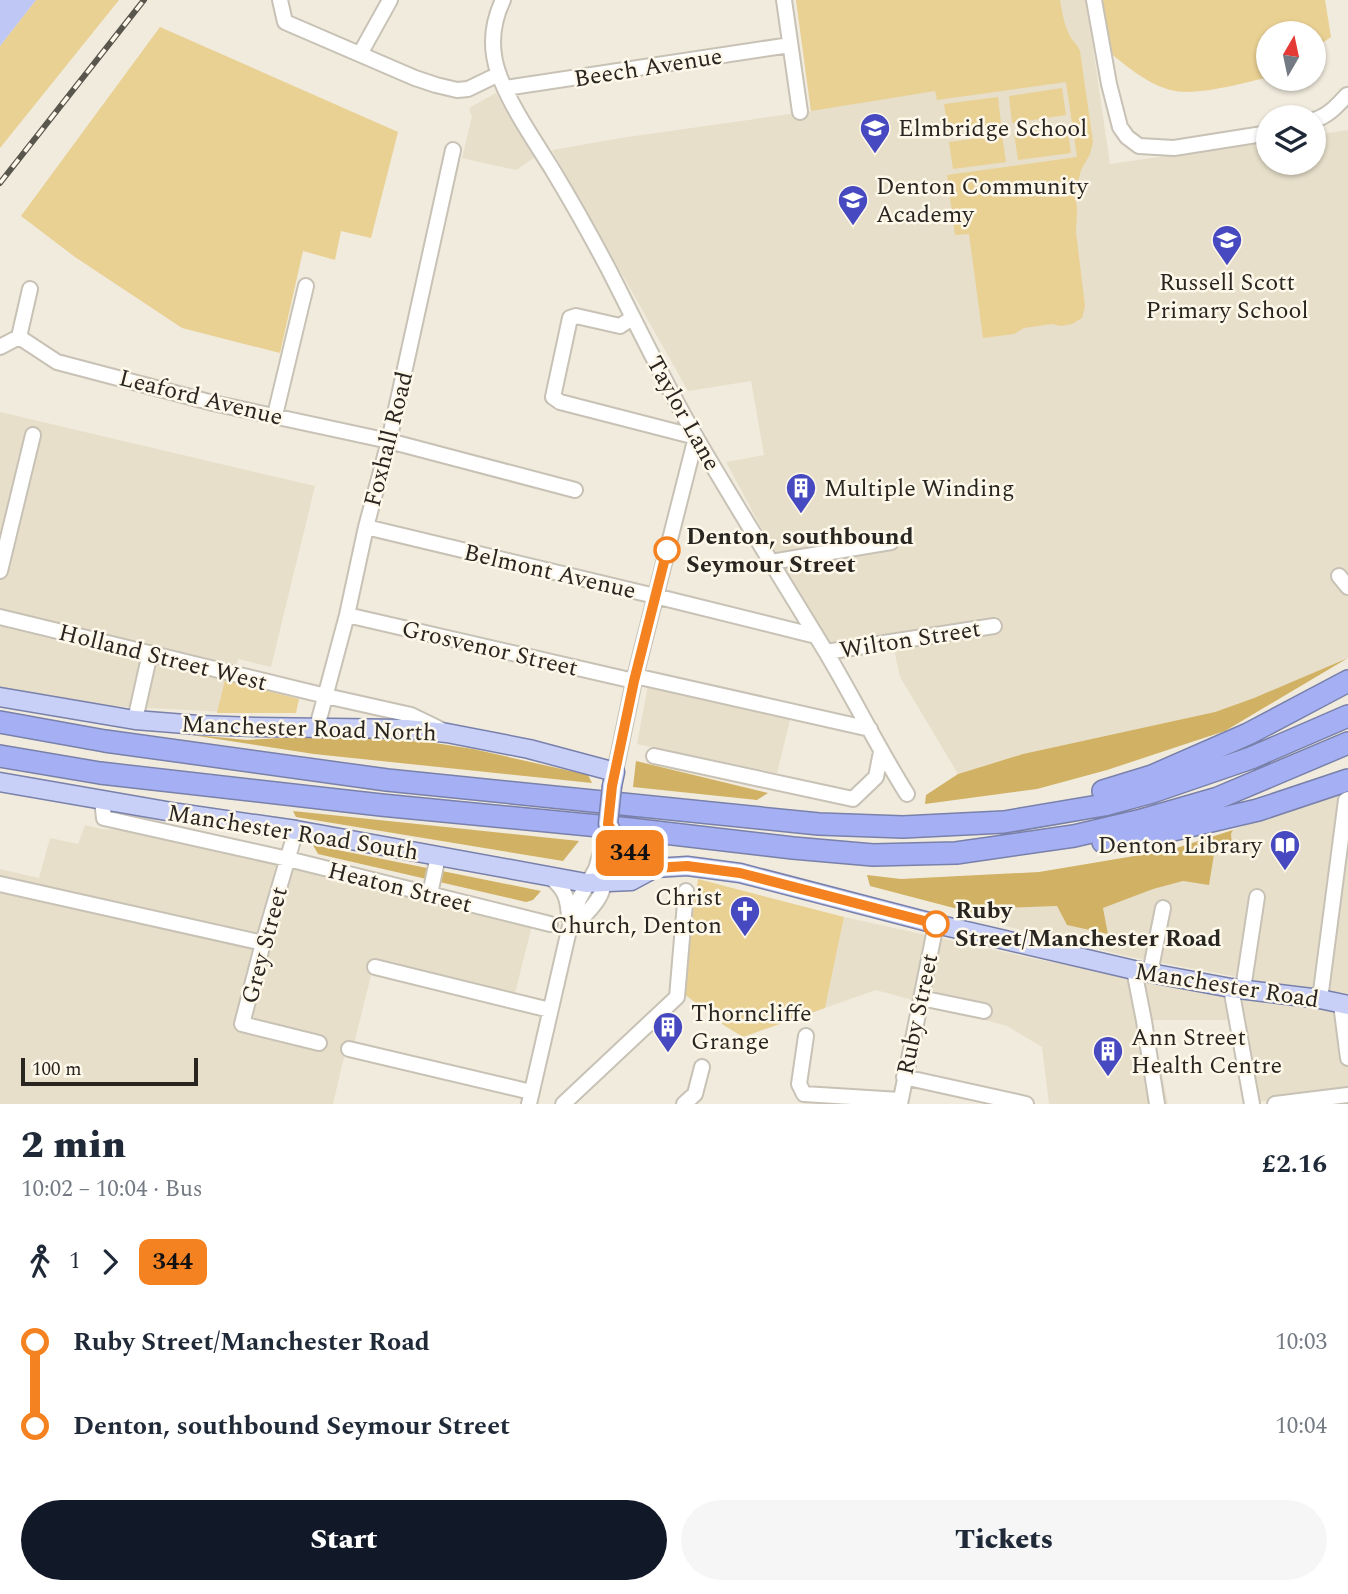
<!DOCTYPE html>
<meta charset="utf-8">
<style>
body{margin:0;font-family:Spectral,serif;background:#f6f6f7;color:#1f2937;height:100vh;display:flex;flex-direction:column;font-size:26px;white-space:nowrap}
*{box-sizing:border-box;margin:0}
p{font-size:23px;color:#747a83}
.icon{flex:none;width:38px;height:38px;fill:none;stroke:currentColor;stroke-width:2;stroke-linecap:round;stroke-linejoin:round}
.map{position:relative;height:1104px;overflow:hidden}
.side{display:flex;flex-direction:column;background:#fff;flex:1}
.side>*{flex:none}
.badge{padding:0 14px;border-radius:10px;font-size:24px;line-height:46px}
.needle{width:46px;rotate:9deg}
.fabs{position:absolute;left:1256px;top:21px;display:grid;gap:14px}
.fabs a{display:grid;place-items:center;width:70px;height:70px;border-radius:50%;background:#fff;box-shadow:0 2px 5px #0004;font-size:35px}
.scale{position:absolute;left:21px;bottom:18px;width:177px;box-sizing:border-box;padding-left:7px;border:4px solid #292621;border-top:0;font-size:19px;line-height:24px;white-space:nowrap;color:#292621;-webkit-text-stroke:5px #fef8ea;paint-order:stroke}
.map>.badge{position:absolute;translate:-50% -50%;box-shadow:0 0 0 4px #fff}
.legs{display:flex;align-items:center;gap:10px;height:77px;padding:0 21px;font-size:23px}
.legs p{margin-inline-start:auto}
.overview{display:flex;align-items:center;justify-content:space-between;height:119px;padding:0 21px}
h1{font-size:38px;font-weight:800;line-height:52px}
.action{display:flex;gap:14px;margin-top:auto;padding:14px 21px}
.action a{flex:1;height:80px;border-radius:42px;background:#111827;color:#fff;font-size:28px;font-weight:800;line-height:80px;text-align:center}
.action a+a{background:#f6f6f7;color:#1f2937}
ul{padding:0 21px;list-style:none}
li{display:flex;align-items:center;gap:24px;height:84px;font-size:26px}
li i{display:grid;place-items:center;width:10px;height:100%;margin:0 9px;background:currentColor}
li i::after{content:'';width:18px;height:18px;margin:-9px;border:5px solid;border-radius:50%;background:#fff}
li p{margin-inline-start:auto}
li:first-child i{background:linear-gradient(#0000 50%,currentColor 0)}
li:last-child i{background:linear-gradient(currentColor 50%,#0000 0)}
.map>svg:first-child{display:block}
.built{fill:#e7dfca}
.green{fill:#e9d093}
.forest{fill:#d1b163}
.water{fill:#bfc8f4}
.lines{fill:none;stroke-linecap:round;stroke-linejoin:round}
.minor-casing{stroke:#c7c2b5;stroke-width:18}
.major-casing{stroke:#7980aa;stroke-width:21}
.highway-casing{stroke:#7980aa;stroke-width:24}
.minor{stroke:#fff;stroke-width:14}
.major{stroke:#c8d0f8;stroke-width:18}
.highway{stroke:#a4b0f3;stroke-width:21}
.rail-casing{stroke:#59564e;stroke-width:6}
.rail{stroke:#fef8ea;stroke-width:3.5;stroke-dasharray:10;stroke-linecap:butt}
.major-bridge-casing{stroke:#7980aa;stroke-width:21;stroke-linecap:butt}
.major-bridge{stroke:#c8d0f8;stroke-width:18}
.line-1-casing{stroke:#fff;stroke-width:16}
.line-1{stroke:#f58220;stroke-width:10}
.stop-1-dot{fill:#fff;stroke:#f58220;stroke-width:3.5}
.labels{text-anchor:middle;stroke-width:5;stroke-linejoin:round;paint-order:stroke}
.street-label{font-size:24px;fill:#292621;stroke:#fef8ea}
.poi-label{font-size:24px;fill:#292621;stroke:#fef8ea;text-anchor:start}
.stop-label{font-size:24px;font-weight:bold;fill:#292621;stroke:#fef8ea;text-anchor:start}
</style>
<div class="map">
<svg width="1348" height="1104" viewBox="0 0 1348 1104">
<rect width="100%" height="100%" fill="#f1ebdd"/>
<path class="built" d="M796,0H1086L1110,164L1269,141V163H1314V135L1348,130V658L1254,698L1215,712L1023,754L958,774L900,677L893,645L825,646L726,462L764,455L751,381L688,391L552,150L621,138L811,111Z
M496,93L534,158L516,170L462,158L472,117L469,108Z
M0,412L315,486L271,667L238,659L226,712L87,705L0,687Z
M648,685L698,697L791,716L777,773L637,744Z
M1348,789V998L1126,956L998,924L1001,908L1057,906L1108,934L1103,908L1157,887L1183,881L1208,884L1215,847L1231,834L1233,830Z
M85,825L102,829L142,831L533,922L515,993L375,959L355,1040L344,1057L333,1104H0V869L39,878L50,838L78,844Z
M844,917L1041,960L1130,977L1348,1013V1088L1258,1102L1232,1020H1150L1168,1104H1049L1042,1047L1007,1026L876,990L825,1008Z"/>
<path class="green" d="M36,0H119L0,148V46Z
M796,0H1060C1062,12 1064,25 1070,36C1073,42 1077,44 1080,51L1093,142L1090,154L1081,170L1075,193L1077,209L1076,232L1085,306L1082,318L1072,324L1061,326L1052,324L1024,328L1014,334L983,338L969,234L955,235L947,175L1077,157L1066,82L937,100L935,91L811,111Z
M1099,0H1325L1331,37L1314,49V33H1269V77C1243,83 1193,98 1167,89C1145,82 1126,66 1108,51Z
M160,27L398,132L371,238L341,231L335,260L303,251L280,353L182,328L75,257L21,216Z
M1062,88L1066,115L1012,123L1009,96Z
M998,97L1001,124L948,131L944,104Z
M1067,126L1071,153L1018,160L1014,133Z
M1002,135L1006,162L953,169L949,142Z
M225,680L299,699L296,713H217Z
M698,879L844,917L825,1008L743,1037L725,1026L683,993L688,945Z"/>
<path class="forest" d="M1348,658L1225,731L1107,770L1037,789L925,804L926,795L958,774L1023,754L1215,712L1254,698Z
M185,734L247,740L298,737L354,738L428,742L473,749L588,775L592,783L314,754Z
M636,761L768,793L757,800L633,787Z
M293,811L579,841L563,861L296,817Z
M1233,830L1231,834L1232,846L1215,848L1209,885L1183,881L1153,889L1103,908L1108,934L1067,925L1057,906L1001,908L973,913L870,886L867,875L901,879L1039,872L1170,850Z
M313,845L541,891L533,900L526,902L318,854Z"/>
<path class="water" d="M0,0H36L0,46Z"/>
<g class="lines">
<g class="minor-casing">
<path id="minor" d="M280,0L285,22L415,78L436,85L457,90L468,89L499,74
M503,0C492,23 490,48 498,72C509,104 534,140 552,169C572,202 591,236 609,270C638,327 665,384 697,439C739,511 783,581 826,652C854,699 878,748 907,794
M784,0L800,112
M1094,0L1109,84L1120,127L1127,137L1139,146L1174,148L1269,133
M360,54L390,0
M505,88L790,45
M1314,120C1328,116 1337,106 1347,95
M632,318L620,326L576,316L570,318L553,397L560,402L696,437
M19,337L57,362L213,403L389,441L575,490
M0,347L19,337L30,289
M275,415L306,286
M366,527L655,596L816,636
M771,562L891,542
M0,571L33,435
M1339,576L1348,587
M347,615L634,681
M0,617L326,696L411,715L442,730
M826,652L994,626
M635,676L870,729
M135,720L150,653
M317,727L347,615L366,527L389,441L453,150
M654,756L853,799L876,777L881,752
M615,772L634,681L696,437
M102,800L104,818L288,859L550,924
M296,830L263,943L242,1024L319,1043
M549,876C565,889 568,897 569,918
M0,884L263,943
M430,894L438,856
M570,929C580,920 604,899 603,884C602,879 598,873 596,869L646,863
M375,967L550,1010
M1134,970L1144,1021L1157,1104
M1150,973L1163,908
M1231,988L1252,1104
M1243,989L1257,897
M921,998L984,1011
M1320,999L1346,800L1348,799
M1341,1004L1348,1058
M806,1036L799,1084L804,1094L900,1100
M349,1049L531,1092
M904,1077L1026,1104
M529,1104L569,930L579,899L596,869L604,842
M563,1104L677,997L686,891
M684,1104L695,1094L702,1067
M900,1104L936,924
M1275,1104L1348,1095"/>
</g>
<g class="major-casing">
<path id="major" d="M0,697L135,720L198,725L256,727L406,729L447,733L529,749L615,772L612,786
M0,782L178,813L296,830L586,883L631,881L655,868L687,866L740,873L936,924L1134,970L1231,988L1320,999L1348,1005
M620,844L640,860L655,868"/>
</g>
<g class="highway-casing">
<path id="highway" d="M0,722L105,741L387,780L819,824L903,827L1004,822L1104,805L1152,792L1251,758L1348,716
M0,756L100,773L381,805L630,829L793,848L873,855L956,853L1074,836L1138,821L1218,798L1348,743
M1103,791L1152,776L1248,734L1348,681
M1103,842L1160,833L1258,810L1348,780"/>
</g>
<use href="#minor" class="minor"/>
<use href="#major" class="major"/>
<use href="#highway" class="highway"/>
<g class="rail-casing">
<path id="rail" d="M0,183L144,0"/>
</g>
<use href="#rail" class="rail"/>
<g class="major-bridge-casing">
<path id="major-bridge" d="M612,786L608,824L613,835L620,844"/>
</g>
<use href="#major-bridge" class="major-bridge"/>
</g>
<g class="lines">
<g class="line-1-casing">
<path id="line-1" d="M667,550L634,681L612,786L608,824L620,845L640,860L655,868L687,866L740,873L936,924"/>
</g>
<use href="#line-1" class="line-1"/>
</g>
<defs>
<g id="school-pin" transform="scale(1.575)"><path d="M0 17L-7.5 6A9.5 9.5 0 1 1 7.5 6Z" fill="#4649bf" stroke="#fef8ea"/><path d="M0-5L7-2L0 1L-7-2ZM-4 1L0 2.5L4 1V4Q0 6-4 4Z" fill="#fff"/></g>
<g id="building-pin" transform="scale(1.575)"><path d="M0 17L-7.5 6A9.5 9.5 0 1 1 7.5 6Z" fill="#4649bf" stroke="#fef8ea"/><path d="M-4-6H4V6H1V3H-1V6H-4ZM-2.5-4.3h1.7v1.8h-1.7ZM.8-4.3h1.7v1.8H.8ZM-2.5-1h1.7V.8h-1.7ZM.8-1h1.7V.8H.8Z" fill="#fff"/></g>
<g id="library-pin" transform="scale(1.575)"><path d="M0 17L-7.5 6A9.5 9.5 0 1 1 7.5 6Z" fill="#4649bf" stroke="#fef8ea"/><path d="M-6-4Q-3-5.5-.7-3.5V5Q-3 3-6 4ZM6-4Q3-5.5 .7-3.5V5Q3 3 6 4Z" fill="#fff"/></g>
<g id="church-pin" transform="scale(1.575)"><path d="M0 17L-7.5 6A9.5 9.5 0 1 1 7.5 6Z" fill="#4649bf" stroke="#fef8ea"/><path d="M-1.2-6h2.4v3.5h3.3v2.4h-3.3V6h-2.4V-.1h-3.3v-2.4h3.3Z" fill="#fff"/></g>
</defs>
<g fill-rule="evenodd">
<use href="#school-pin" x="875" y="128"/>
<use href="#school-pin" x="853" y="200"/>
<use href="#school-pin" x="1227" y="240"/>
<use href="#building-pin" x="801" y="488"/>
<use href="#library-pin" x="1285" y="845"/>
<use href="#church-pin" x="745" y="911"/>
<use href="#building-pin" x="668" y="1027"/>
<use href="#building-pin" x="1108" y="1051"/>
</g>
<g class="stop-1-dot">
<circle cx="667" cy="550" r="12"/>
<circle cx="936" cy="924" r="12"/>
</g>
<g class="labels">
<g class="street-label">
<text transform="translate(648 67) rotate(-9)" y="8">Beech Avenue</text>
<text transform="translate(201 397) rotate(14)" y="8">Leaford Avenue</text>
<text transform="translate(684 413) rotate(61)" y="8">Taylor Lane</text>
<text transform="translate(388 439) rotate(-76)" y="8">Foxhall Road</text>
<text transform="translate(550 571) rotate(13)" y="8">Belmont Avenue</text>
<text transform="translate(910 639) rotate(-9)" y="8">Wilton Street</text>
<text transform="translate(490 648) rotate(13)" y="8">Grosvenor Street</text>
<text transform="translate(163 657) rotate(14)" y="8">Holland Street West</text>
<text transform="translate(309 728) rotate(2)" y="8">Manchester Road North</text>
<text transform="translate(293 832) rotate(9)" y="8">Manchester Road South</text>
<text transform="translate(400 887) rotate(14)" y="8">Heaton Street</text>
<text transform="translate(264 945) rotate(-75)" y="8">Grey Street</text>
<text transform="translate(1227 985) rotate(9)" y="8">Manchester Road</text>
<text transform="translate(917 1014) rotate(-78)" y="8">Ruby Street</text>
</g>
<g class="poi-label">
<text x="898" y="136">Elmbridge School</text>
<text x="876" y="194">Denton Community<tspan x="876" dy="28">Academy</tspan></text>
<text x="1227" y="290" text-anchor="middle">Russell Scott<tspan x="1227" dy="28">Primary School</tspan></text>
<text x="824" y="496">Multiple Winding</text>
<text x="1262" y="853" text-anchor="end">Denton Library</text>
<text x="722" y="905" text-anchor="end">Christ<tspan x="722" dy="28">Church, Denton</tspan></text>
<text x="691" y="1021">Thorncliffe<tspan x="691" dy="28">Grange</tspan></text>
<text x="1131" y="1045">Ann Street<tspan x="1131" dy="28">Health Centre</tspan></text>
</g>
<g class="stop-label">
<text x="686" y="544">Denton, southbound<tspan x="686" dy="28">Seymour Street</tspan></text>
<text x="955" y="918">Ruby<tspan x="955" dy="28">Street/Manchester Road</tspan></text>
</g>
</g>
</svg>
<div class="fabs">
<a><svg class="needle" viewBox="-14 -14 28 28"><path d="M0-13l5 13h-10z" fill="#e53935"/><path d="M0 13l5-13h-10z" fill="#747a83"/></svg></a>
<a><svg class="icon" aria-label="layers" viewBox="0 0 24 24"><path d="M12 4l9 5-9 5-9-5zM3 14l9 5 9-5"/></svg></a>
</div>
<div class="scale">100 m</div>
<b class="badge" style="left:630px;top:853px;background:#f58220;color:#111">344</b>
</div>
<section class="side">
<div class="overview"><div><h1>2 min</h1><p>10:02 – 10:04 · Bus</p></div><b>£2.16</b></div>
<div class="legs"><svg class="icon" aria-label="walk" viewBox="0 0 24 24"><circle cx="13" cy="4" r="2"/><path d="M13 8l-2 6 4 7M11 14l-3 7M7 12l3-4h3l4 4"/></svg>1<svg class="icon" aria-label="forward" viewBox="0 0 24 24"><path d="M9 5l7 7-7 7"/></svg><b class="badge" style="background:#f58220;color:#111">344</b></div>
<ul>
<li><i style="color:#f58220"></i><b>Ruby Street/Manchester Road</b><p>10:03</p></li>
<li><i style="color:#f58220"></i><b>Denton, southbound Seymour Street</b><p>10:04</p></li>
</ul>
<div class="action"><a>Start</a><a>Tickets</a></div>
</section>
